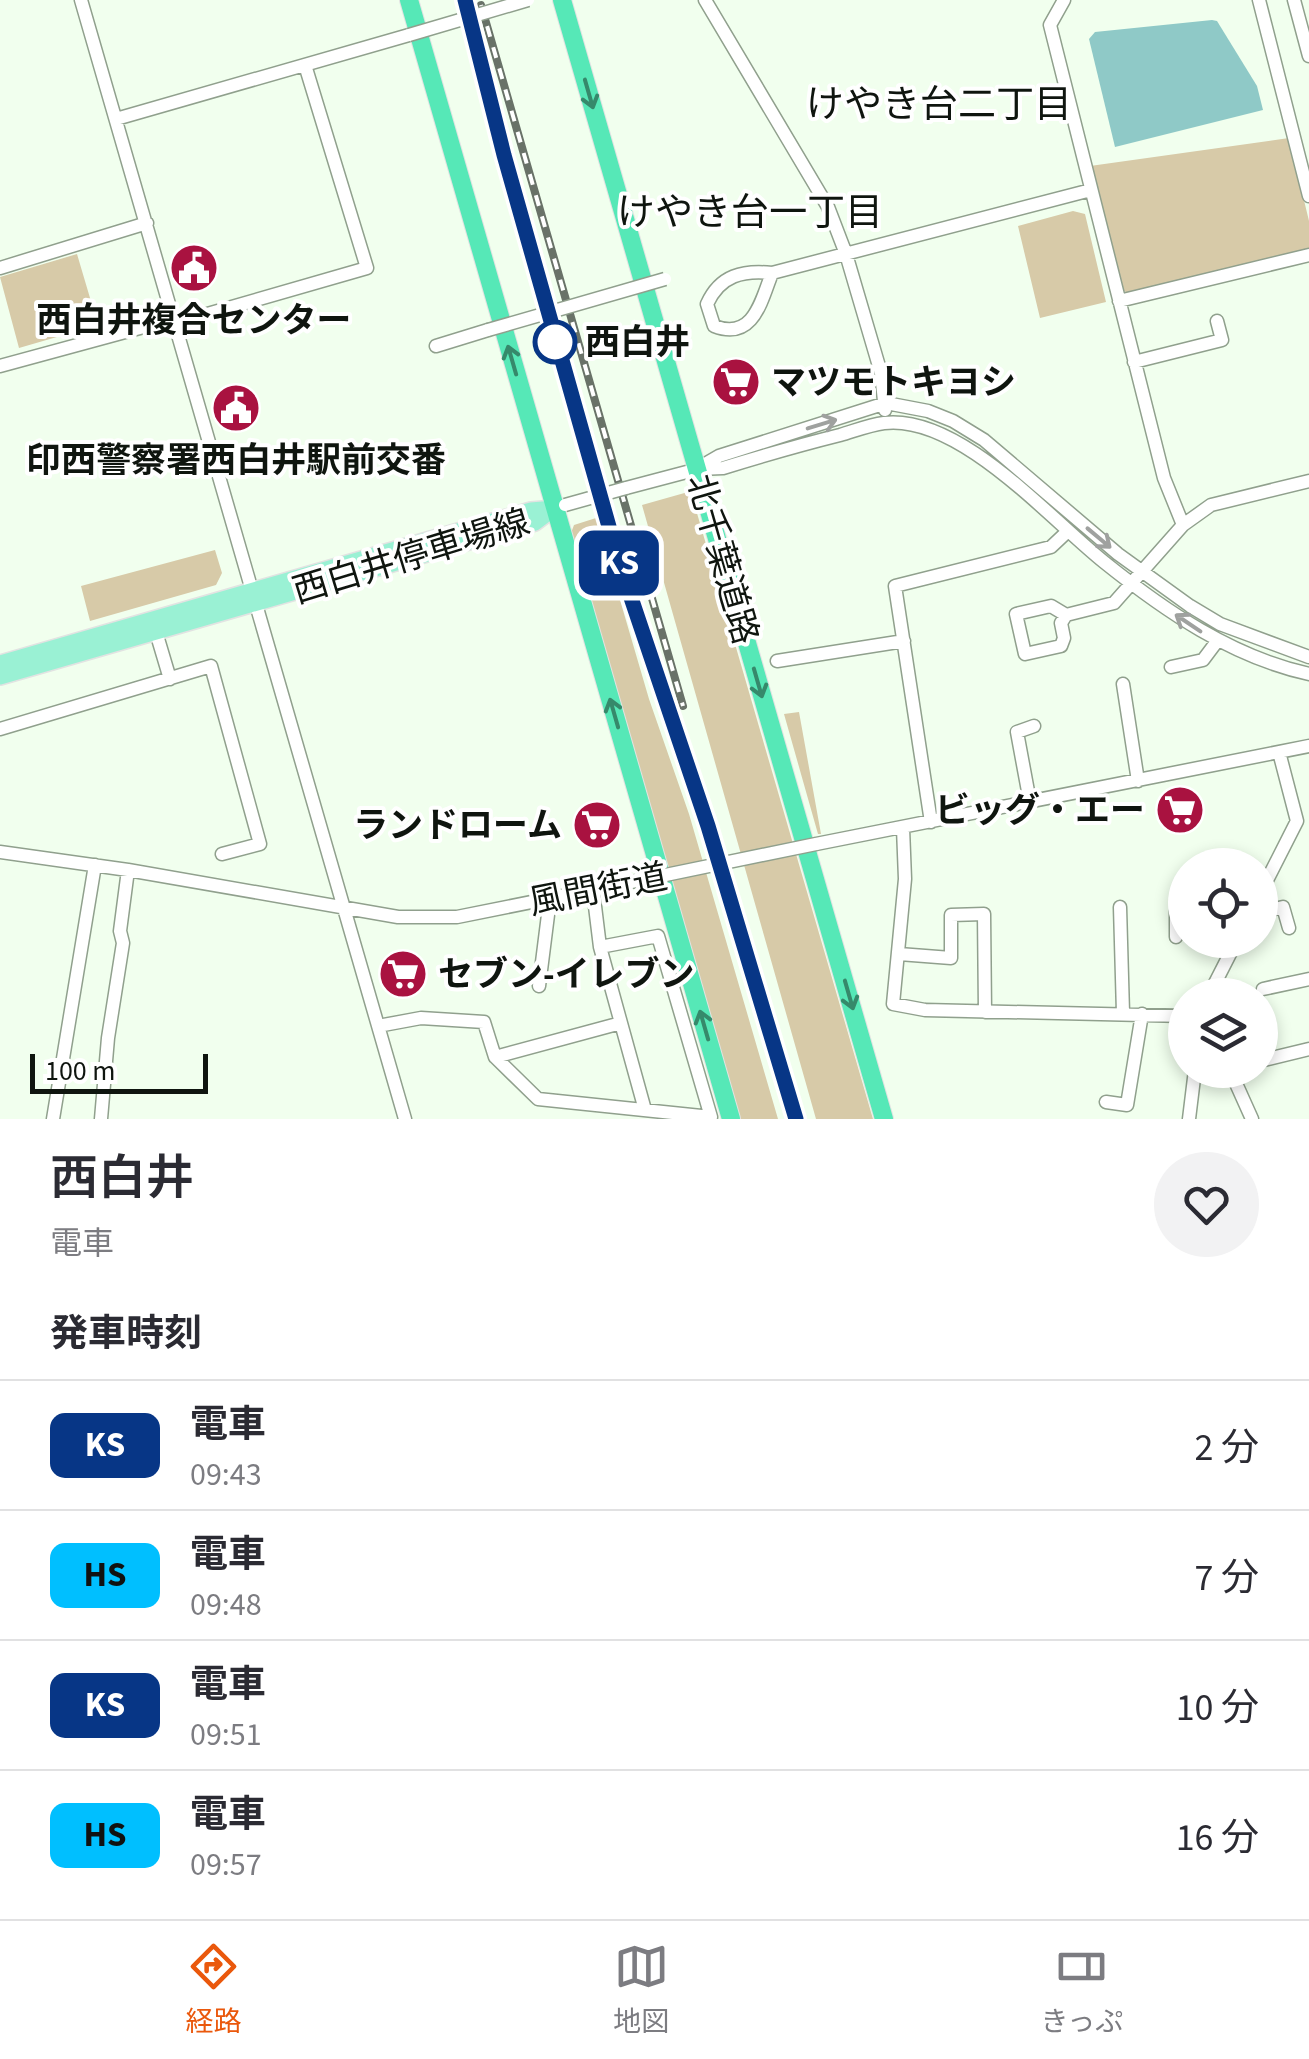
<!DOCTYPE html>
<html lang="ja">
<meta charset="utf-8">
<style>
body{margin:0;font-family:"Source Sans 3","Noto Sans JP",sans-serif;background:#f2f2f3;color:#2b2b33;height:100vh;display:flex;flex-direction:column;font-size:38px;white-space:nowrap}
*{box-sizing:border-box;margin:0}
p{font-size:32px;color:#7c7c81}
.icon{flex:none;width:55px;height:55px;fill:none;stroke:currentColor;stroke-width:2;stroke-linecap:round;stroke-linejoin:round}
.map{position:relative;height:1119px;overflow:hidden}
.details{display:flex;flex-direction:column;background:#fff;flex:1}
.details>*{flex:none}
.badge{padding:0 20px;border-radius:15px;font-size:35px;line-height:65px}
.tools{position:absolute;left:1168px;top:848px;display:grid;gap:20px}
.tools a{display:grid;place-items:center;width:110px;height:110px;border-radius:50%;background:#fff;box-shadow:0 5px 15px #0003;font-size:50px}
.scale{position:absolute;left:30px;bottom:25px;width:178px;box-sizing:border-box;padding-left:10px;border:5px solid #0f150f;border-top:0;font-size:28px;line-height:35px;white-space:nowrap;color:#0f150f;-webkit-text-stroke:8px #fff;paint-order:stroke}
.map>.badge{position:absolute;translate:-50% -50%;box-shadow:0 0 0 5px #fff}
h2{padding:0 50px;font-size:38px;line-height:90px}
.round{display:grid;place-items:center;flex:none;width:105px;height:105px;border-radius:52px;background:#f2f2f3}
.head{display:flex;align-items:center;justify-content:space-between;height:170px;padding:0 50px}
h1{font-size:48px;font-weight:600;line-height:75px}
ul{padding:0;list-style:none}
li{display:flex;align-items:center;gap:30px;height:130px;padding:0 50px;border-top:2px solid #e1e1e2}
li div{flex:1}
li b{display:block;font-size:38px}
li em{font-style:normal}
li .badge{min-width:110px;font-weight:700;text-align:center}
.dock{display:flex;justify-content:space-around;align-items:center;height:140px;border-top:2px solid #e1e1e2;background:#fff;font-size:28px;color:#7c7c81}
.dock a{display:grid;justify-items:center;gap:5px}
.dock .selected{color:#ea580c}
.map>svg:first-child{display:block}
.green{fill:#d7caa8}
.water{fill:#8fc9c7}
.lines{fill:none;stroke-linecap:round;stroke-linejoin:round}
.minor-casing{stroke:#90a08d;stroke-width:15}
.major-casing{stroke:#e2e3e2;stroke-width:18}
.highway-casing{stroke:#e2e3e2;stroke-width:20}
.minor{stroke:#fff;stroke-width:12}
.major{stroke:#9af1d4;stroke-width:15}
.highway{stroke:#56e8b7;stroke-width:18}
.rail-casing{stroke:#697268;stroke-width:8}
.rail{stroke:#fff;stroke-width:4;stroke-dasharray:11;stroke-linecap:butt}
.minor-bridge-casing{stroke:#90a08d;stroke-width:15;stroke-linecap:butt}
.minor-bridge{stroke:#fff;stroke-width:12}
.oneway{stroke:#36896b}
.oneway2{stroke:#9fa19f}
.line-casing{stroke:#fff;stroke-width:22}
.line{stroke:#073686;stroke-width:15}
.stop-dot{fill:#fff;stroke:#073686;stroke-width:5}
.labels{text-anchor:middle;stroke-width:8;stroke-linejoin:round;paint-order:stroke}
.poi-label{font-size:35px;font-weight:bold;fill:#0f150f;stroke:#fff}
.stop-label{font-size:35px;font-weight:bold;fill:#0f150f;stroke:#fff;text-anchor:start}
.street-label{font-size:35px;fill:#0f150f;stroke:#fff}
.neighbourhood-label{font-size:38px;fill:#0f150f;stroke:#fff}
</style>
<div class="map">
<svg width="1309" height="1119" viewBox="0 0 1309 1119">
<rect width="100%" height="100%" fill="#f1ffee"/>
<path class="green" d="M1289,138L1309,221V249L1129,294L1121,289L1090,166Z
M1073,211L1085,214L1106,302L1040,318L1018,226Z
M77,254L98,325L19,348L0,277Z
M688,492L692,496L873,1119H816L642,505Z
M596,518L649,699L689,814L778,1119H740L571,533L574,525Z
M215,550L222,573L216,585L90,621L81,586Z
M799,712L821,834H818L784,714Z"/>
<path class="water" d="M1212,20L1217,21L1257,86L1263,110L1115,147L1089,39L1095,32Z"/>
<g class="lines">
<g class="minor-casing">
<path id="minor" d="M81,0L405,1119
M705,0L828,207L846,254L881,373L885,410
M1064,0L1050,25L1164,478L1183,525
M1259,0L1309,196
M1294,0L1309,56
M116,119L409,35
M0,268L147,223
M772,273C761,302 753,341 714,326L707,304C720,275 743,270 772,273L1091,190
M1119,301L1309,255
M176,323L367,268L305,65
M436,346L488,330
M1134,362L1222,340L1217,321
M0,366L162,322
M700,467L719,456L886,403L928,411L953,421L984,440L1118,554L1190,606L1220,624L1309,657
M626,488L698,469L723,468C762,456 800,445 840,435C854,431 869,425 884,423C959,414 1049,518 1104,562C1165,611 1232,657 1309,674
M1066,615L1051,606L1016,614L1025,654L1061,646L1064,638L1061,623L1066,615L1114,603L1183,525L1211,505L1309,481
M156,632L170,679
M777,661L904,641
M1171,667L1203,660L1218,640
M1123,684L1138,781
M0,729L211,666L260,844L222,854
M1030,802L1017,732L1034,726
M931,822L895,586L1051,547L1068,531
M903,828L905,879L893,1004L925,1010L1185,1016
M816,844L1309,746
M0,852L128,870L398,917H457L651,878
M593,890L600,947L645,1110
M1260,894L1297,821L1279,752
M1120,907L1123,1013
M1260,909L1266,911L1283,907L1289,928
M1176,937V911H1185
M899,954L951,958V915L984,914L985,1012
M539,986L550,899
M1263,989L1309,979
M1209,995L1237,940
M378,1026L421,1018L484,1022L495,1057L538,1099L711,1117L658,936L600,947
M495,1057L621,1023
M1260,1061L1309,1049
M1230,1070L1252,1119
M1106,1102L1127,1105L1142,1014
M53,1119L95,865
M101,1119L108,1038L123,943L120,931L128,870
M1189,1119L1195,1070"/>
</g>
<g class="major-casing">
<path id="major" d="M0,663L531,510L555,508
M0,677L535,523L555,508"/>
</g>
<g class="highway-casing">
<path id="highway" d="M409,0L731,1119
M562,0L884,1119"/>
</g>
<use href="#minor" class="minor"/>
<use href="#major" class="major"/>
<use href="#highway" class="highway"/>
<g class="rail-casing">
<path id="rail" d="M465,0L503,155L619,562L708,826L796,1119
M481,5L683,706"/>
</g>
<use href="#rail" class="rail"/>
<g class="minor-bridge-casing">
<path id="minor-bridge" d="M409,35L528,0
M488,330L665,279
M565,505L626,488
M651,878L816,844"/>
</g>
<use href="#minor-bridge" class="minor-bridge"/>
</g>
<defs><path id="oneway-shaft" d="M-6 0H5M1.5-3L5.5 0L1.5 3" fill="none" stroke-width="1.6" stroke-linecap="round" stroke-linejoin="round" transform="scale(2.5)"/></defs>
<g class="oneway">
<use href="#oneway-shaft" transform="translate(589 94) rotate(74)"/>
<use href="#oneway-shaft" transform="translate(512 360) rotate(-106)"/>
<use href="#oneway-shaft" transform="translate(758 683) rotate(74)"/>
<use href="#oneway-shaft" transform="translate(614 713) rotate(-106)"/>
<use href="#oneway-shaft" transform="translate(849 995) rotate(74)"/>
<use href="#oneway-shaft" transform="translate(704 1025) rotate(-106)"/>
</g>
<g class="oneway2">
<use href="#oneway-shaft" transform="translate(822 424) rotate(-17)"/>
<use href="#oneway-shaft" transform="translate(1099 538) rotate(40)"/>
<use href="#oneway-shaft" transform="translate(1188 623) rotate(-146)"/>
</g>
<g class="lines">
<g class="line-casing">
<path id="line" d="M465,0L504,155L619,562L708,826L796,1119"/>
</g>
<use href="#line" class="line"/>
</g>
<defs>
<g id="civic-disc" transform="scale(2.5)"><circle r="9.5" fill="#a91240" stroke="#fff"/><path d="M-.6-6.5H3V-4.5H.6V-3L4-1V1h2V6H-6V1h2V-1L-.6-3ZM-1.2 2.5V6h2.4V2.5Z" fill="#fff"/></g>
<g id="supermarket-disc" transform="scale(2.5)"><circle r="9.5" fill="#a91240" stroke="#fff"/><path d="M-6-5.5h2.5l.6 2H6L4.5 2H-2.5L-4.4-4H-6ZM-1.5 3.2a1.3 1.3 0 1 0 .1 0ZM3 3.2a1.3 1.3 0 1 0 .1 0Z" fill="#fff"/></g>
</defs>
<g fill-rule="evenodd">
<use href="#civic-disc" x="194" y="268"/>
<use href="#supermarket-disc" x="736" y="382"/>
<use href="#civic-disc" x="236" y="408"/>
<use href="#supermarket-disc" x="1180" y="810"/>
<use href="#supermarket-disc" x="597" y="825"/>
<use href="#supermarket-disc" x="403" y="974"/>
</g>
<circle class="stop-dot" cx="555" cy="342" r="20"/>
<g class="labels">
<g class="poi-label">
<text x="194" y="332">西白井複合センター</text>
<text x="771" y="394" text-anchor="start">マツモトキヨシ</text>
<text x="236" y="472">印西警察署西白井駅前交番</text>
<text x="1145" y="822" text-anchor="end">ビッグ・エー</text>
<text x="562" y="837" text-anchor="end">ランドローム</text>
<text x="438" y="986" text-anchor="start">セブン-イレブン</text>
</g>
<g class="stop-label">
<text x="585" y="354">西白井</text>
</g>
<g class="street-label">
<text transform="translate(411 556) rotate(-17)" y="12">西白井停車場線</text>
<text transform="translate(723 559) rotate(74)" y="12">北千葉道路</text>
<text transform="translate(598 889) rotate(-11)" y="12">風間街道</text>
</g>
<g class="neighbourhood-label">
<text x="939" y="117">けやき台二丁目</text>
<text x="750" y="225">けやき台一丁目</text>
</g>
</g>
</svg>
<div class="tools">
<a><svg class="icon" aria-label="locate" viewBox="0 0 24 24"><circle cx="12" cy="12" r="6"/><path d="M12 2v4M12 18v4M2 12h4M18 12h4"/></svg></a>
<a><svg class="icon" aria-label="layers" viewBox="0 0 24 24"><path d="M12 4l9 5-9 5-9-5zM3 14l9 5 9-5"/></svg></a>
</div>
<div class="scale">100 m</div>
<b class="badge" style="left:619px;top:563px;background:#073686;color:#fff">KS</b>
</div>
<section class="details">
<div class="head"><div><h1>西白井</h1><p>電車</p></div><a class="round"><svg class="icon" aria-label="heart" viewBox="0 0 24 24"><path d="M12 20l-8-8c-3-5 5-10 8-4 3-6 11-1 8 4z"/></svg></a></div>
<h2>発車時刻</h2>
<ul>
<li><span class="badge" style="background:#073686;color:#fff">KS</span><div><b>電車</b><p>09:43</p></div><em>2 分</em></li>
<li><span class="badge" style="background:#00bfff;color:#111">HS</span><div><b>電車</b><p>09:48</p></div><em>7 分</em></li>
<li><span class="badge" style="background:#073686;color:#fff">KS</span><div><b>電車</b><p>09:51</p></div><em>10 分</em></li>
<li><span class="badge" style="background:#00bfff;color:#111">HS</span><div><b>電車</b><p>09:57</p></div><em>16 分</em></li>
</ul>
</section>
<nav class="dock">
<a class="selected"><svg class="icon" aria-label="directions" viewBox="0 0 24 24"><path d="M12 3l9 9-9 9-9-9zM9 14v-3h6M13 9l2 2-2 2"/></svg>経路</a>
<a><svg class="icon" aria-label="map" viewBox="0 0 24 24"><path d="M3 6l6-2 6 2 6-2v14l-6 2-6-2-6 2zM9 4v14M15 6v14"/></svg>地図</a>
<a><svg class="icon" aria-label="tickets" viewBox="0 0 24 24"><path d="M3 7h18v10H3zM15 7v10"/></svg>きっぷ</a>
</nav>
